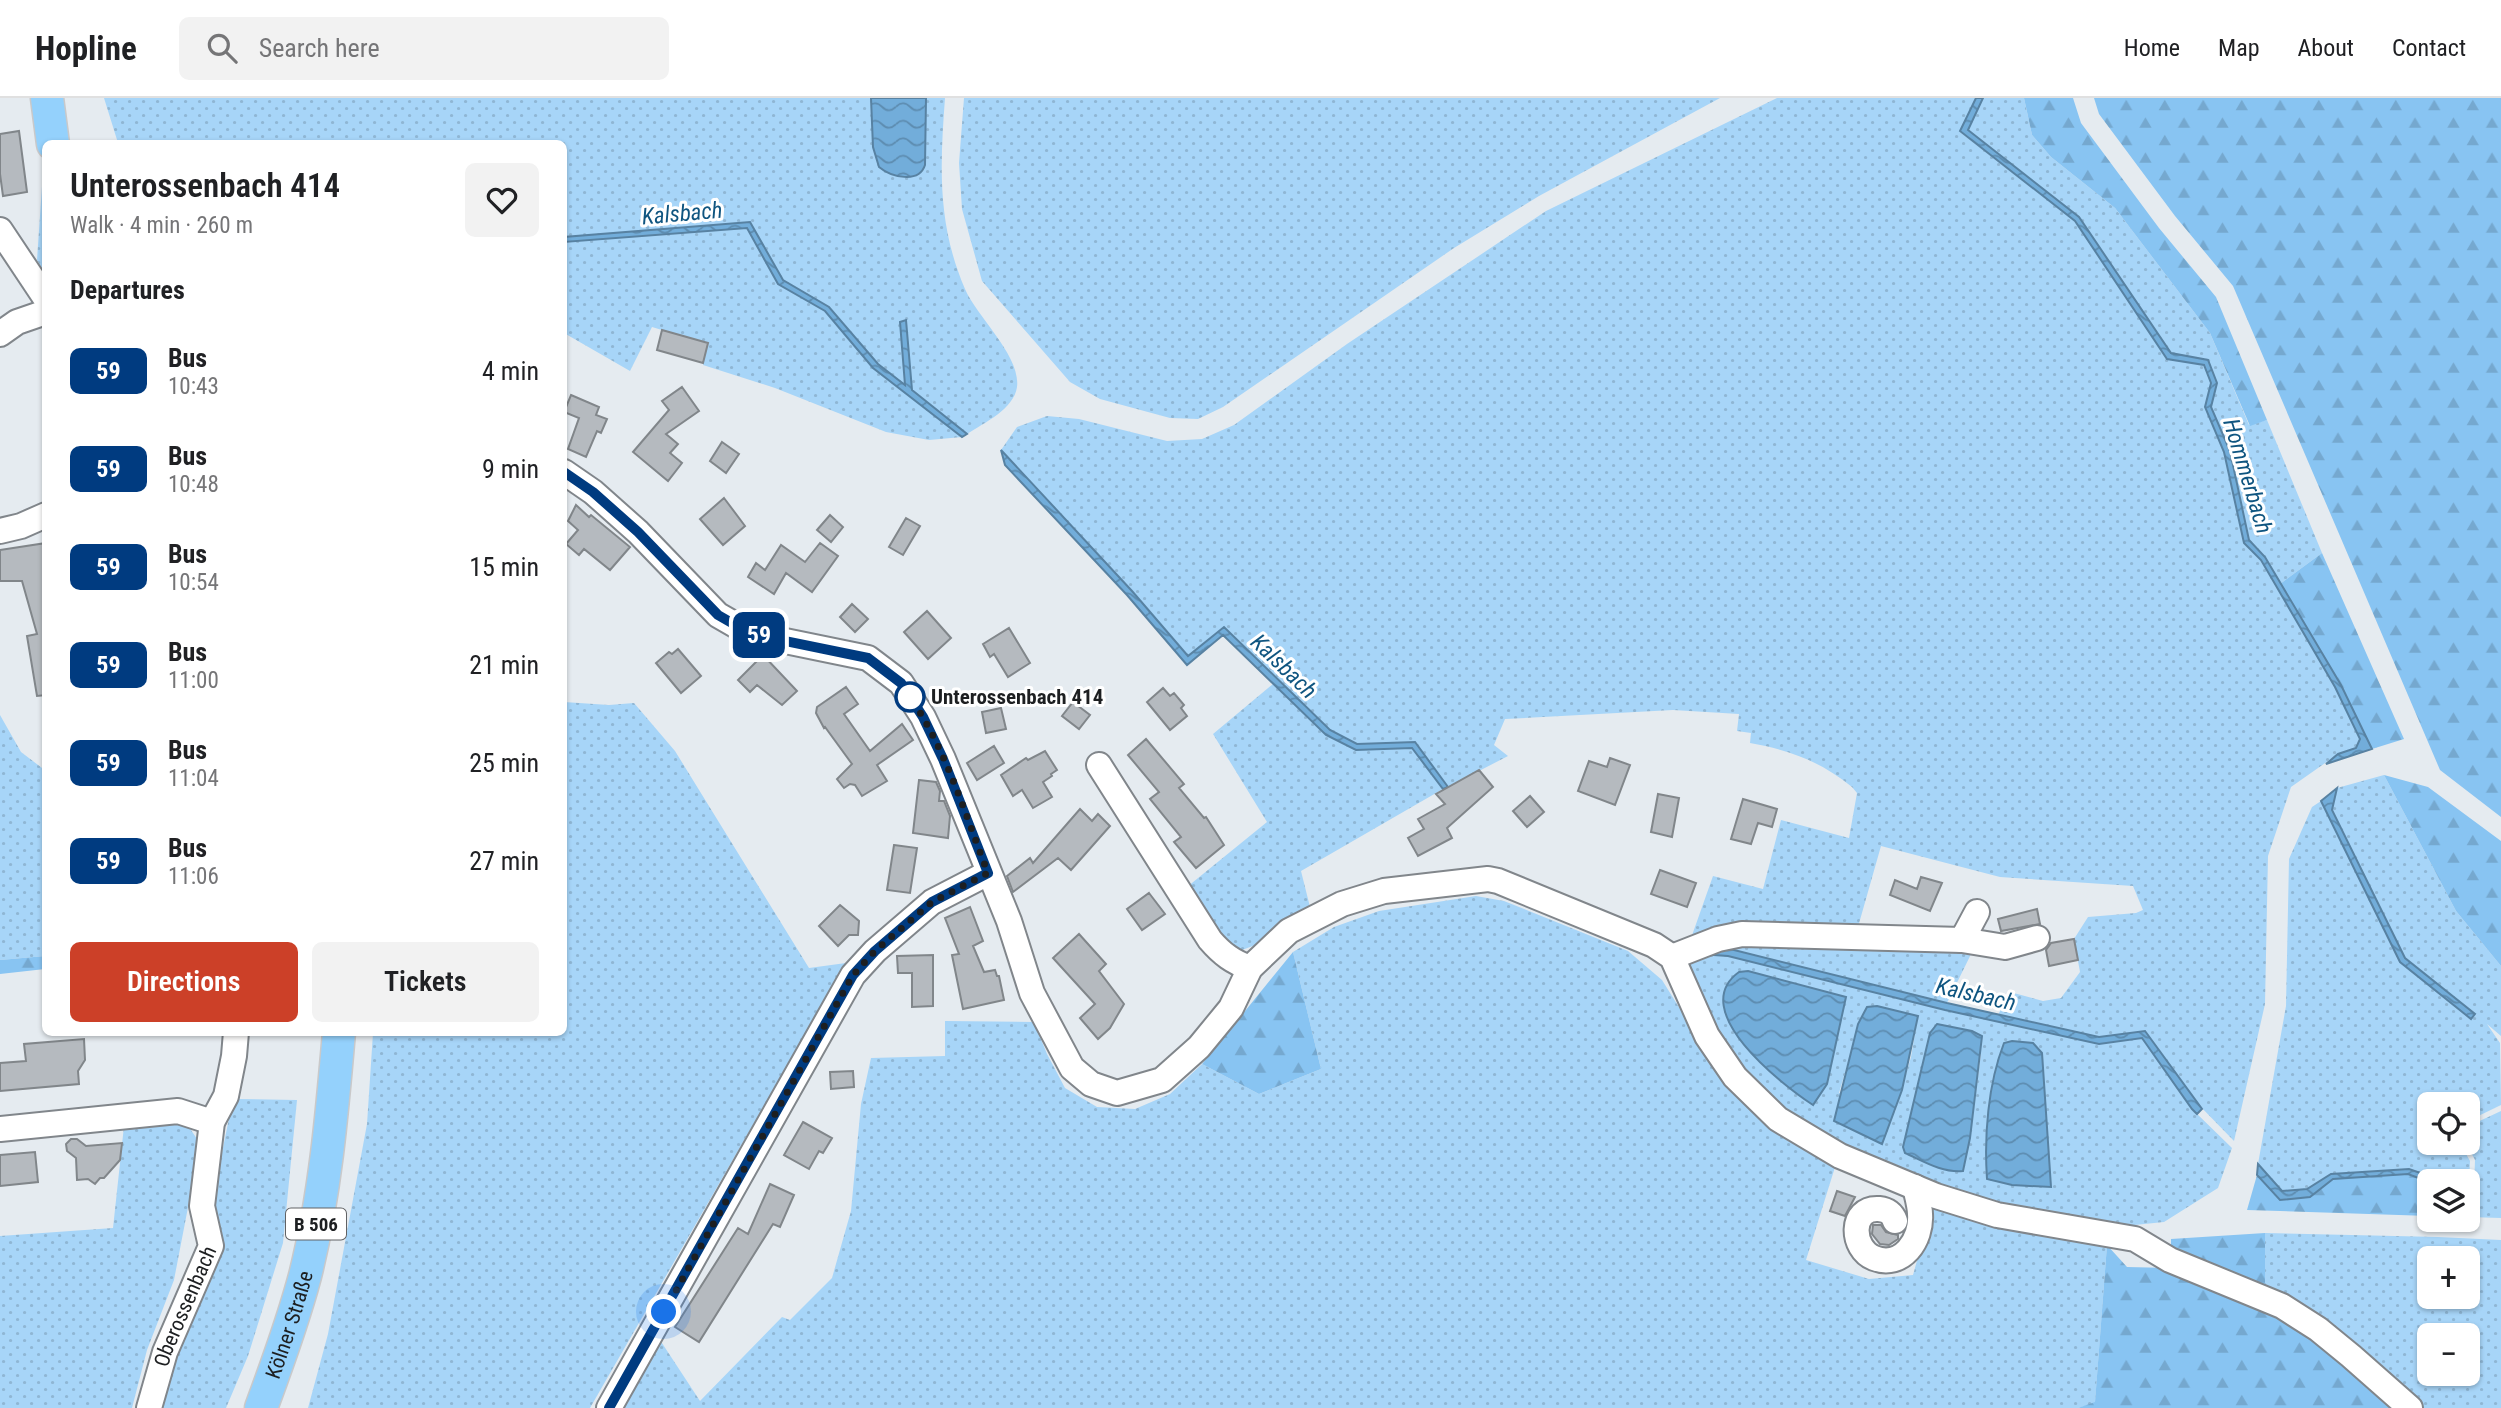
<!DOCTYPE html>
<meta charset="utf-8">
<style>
body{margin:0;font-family:"Roboto Condensed",sans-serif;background:#f2f2f2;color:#202124;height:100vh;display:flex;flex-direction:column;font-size:26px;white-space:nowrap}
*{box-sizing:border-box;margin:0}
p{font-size:23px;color:#757577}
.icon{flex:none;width:38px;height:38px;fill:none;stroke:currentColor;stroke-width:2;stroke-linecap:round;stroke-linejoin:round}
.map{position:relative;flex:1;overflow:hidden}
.panel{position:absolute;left:42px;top:42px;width:525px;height:896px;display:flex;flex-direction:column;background:#fff;border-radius:10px;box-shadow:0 2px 5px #0004}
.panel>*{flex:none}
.badge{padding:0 14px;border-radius:10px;font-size:24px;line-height:46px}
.tools{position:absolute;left:2417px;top:994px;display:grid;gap:14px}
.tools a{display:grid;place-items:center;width:63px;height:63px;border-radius:10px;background:#fff;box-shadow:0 2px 5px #0004;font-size:35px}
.you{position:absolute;width:35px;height:35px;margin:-18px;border:5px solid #fff;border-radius:50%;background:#1a73e8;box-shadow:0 0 0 10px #1a73e833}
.map>.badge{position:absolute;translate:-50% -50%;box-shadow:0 0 0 4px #fff}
h2{padding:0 28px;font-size:26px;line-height:63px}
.round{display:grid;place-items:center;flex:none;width:74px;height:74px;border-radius:10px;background:#f2f2f2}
.headline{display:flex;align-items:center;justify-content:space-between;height:119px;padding:0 28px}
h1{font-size:33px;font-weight:600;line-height:52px}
.primary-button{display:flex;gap:14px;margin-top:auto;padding:14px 28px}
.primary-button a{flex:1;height:80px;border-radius:10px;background:#cc4028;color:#fff;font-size:28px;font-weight:600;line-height:80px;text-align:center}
.primary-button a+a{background:#f2f2f2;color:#202124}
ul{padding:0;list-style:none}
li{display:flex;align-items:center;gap:21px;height:98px;padding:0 28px}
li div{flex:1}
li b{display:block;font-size:26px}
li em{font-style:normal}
li .badge{min-width:77px;font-weight:700;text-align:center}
header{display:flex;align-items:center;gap:42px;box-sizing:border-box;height:98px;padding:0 35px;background:#fff;border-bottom:2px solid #e0e0e0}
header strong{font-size:33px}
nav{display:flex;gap:38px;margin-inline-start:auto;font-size:24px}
.search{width:490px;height:63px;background:#f2f2f2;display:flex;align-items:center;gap:18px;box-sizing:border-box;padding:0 24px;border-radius:10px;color:#757577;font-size:26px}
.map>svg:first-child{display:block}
.grass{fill:url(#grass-dots);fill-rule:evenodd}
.forest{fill:url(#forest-firs)}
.water{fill:url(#water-waves);stroke:#5882a2;stroke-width:2}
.building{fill:#b5babf;stroke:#81868a;stroke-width:2}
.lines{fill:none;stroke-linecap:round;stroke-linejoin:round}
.minor-casing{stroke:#81868b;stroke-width:28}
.major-casing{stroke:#c9c9ca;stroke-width:35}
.minor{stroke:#fff;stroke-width:24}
.major{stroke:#94d1fc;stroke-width:32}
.line-casing{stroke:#fff;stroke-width:16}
.line{stroke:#003b80;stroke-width:10}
.walk{stroke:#1d1f21;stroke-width:7;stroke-dasharray:0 12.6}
.stop-dot{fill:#fff;stroke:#003b80;stroke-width:3.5}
.labels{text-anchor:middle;stroke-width:6;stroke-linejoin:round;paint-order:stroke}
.shield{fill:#fff;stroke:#616264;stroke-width:2}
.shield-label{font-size:19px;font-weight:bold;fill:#1d1f21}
.stop-label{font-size:21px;font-weight:bold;fill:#1d1f21;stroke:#fff;text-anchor:start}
.street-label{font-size:21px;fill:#1d1f21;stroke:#fff}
.water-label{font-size:23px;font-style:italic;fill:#0f5580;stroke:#fff}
</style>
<header>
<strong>Hopline</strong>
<div class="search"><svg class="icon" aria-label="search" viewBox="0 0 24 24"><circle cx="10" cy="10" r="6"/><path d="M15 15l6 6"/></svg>Search here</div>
<nav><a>Home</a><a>Map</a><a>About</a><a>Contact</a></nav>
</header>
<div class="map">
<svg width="2501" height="1310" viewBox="0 0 2501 1310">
<defs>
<pattern id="grass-dots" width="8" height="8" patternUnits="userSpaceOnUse" patternTransform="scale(1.75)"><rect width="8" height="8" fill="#a7d5f8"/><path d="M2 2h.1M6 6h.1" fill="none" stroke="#8fb6d4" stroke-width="1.8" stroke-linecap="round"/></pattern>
<pattern id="forest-firs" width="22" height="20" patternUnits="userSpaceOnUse" patternTransform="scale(1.75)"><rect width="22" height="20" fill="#88c4f2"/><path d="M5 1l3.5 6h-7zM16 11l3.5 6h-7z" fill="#75a8cf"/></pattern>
<pattern id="water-waves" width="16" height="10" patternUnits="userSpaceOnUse" patternTransform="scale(1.75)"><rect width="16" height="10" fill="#72adda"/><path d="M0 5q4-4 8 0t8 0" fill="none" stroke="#5d8cb0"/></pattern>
</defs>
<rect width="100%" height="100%" fill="#e5ebf0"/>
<path class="grass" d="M48,0L45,175L37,162Z
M104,0H871L873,49L879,69L917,77L923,73L925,67L926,0H945C940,68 937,126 965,191C977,219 1021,258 1017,289C1014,311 984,325 967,336L912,292L905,222L900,225L906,288L878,266L829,209L783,182L750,124L564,139V46L118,45Z
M964,0H1720L1539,98L1454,150L1223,309L1198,321L1170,320L1100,301L1070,284L982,183L962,111L959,65Z
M1777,0H1976L1960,34L2075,123L2167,261L2204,267L2211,285L2205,309L2224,354L2244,445L2261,462L2335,589L2360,641L2356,650L2338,656L2291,689L2268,758L2265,906L2234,1043L2198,1006L2145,933L2099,939L1998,917L2010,894L2043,903L2061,900L2080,874L2074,841L2088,819L2136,815L2143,812L2133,788L2000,779L1881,748L1856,836L1690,843L1713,778L1763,791L1781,722L1849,740L1857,695L1852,689C1820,663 1789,652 1750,645L1751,635L1737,633L1739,616L1673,612L1505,621L1494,647L1508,658L1448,689L1415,644L1357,646L1330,632L1224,530L1188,559L1132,493L1001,352L1017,329L1047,318L1079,321L1167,343L1202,341L1234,327L1347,246L1546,113Z
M1983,0H2024L2032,37L2051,59L2115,110L2210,235L2249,327L2267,322L2322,455L2280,486L2265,459L2249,442L2230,353L2211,309L2217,285L2208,262L2171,255L2079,119L1968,32Z
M747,130L778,186L825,213L873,270L962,339L929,342L886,334L775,290L703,267L708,246L652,229L630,273L564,235V144Z
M1273,586L1326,637L1356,652L1412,650L1443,691L1301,773L1311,813L1261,845L1242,852L1227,848L1187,789L1267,724L1213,636Z
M564,604L609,607L634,605L675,653L809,870L846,865L590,1310H308L328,1236L367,1026L373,935L564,934Z
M0,617L21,654L46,673L45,858L0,862Z
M2384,677L2456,813L2501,868V938L2487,926L2500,945L2501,1007L2468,1023V1006H2429V1045H2460L2470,1063L2469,1085L2444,1083L2409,1071L2331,1076L2307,1091L2282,1094L2258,1066L2286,908L2289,761L2312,709L2321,703L2400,864L2474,917L2405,860L2332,712L2337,690Z
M1476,798L1504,803L1628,853L1662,882L1700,943L1836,1066L1806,1162L1869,1181L1913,1177L1933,1105L2107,1147L2095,1305L2078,1310H616L658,1239L700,1303L782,1219L790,1222L832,1180L851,1113L861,1006L871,960L945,958V923L1034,924L1047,956L1065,990L1097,1009L1135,1011L1170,996L1202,966L1259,996L1321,971L1293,854L1334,829L1379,813Z
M1718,848H1975L1947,905Z
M1699,856L1728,858L1945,912L2099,946L2142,940L2192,1011L2232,1050L2218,1090L2164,1124L2115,1129L1998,1110L1843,1051L1783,1014L1741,973L1715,933L1688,872L1692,862ZM1877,908L1918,918L1911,959L1895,1014L1839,995L1862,917L1867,910ZM2022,943L2043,969L2051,1089L1987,1081C1984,1038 1991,994 2002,951ZM1925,955L1981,956L1970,1040L1963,1073L1903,1049Z
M233,1001L297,1002L283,1145L248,1258L226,1310H163L176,1262L219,1161L223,1141L212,1103Z
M2501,1013V1120L2468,1119V1091H2474L2475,1062L2466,1045L2468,1032L2471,1027Z
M177,1023L189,1029L197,1041L195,1073L174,1182L147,1252L132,1310H0V1138L113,1130L124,1028Z
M2265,1135L2438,1139L2501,1142V1310H2421L2265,1193ZM2429,1160H2468V1199H2429ZM2429,1237H2468V1276H2429Z"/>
<path class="forest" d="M2024,0H2073L2081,25L2159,130L2216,199L2267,322L2250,328L2210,235L2115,110L2051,59L2032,37Z
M2094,0H2501V719L2440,672L2233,188L2175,118L2099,16Z
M2322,455L2404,641L2372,651L2341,587L2280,486Z
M2384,677L2428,689L2501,743V868L2456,813Z
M1293,854L1321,971L1259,996L1202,966Z
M45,858V871L0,876V862Z
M2408,1076L2429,1084V1118L2247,1112L2257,1077L2280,1102L2310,1099L2333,1081Z
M2265,1135V1193L2171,1154V1141Z
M2107,1147L2127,1169L2170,1170L2278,1214L2399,1310H2078L2095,1304Z"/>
<path class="water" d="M871,0H926L925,67C919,86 891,79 879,69L873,49Z
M1976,0H1983L1968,32L2079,119L2171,255L2208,262L2217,285L2211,309L2230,353L2249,442L2265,459L2341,587L2372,651L2326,666L2338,656L2356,650L2360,641L2335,589L2261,462L2244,445L2224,354L2205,309L2211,285L2204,267L2167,261L2075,123L1960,33Z
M750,124L783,182L829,209L878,266L905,287L900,224L906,222L912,292L967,336L962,339L873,270L825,213L778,186L747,130L564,144V139Z
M1001,352L1132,493L1188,558L1224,529L1330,632L1357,646L1415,644L1448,689L1443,691L1412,650L1356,652L1326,637L1223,537L1187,567L1127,497L1005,367Z
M2337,690L2332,712L2405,860L2475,916L2471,921L2400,864L2321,703Z
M1718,848L1947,905L2099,939L2145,933L2202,1011L2197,1016L2192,1011L2142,940L2099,946L1945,912L1728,858L1699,856Z
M1748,873L1846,899L1827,986L1813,1007C1781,986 1686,912 1739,874Z
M1877,908L1918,918L1902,992L1882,1046L1834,1023L1858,926L1867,909Z
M1937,926L1972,933L1982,938L1970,1040L1963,1073C1942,1075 1923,1063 1905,1055L1903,1049L1930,935Z
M2012,943L2033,945L2042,955L2051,1089L2012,1087L1987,1081C1984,1038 1988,986 2004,945Z
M2258,1066L2282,1093L2307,1091L2331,1076L2409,1071L2444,1083L2429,1084L2408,1076L2333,1081L2310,1099L2280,1102L2257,1077Z"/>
<path class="building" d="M19,33L27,94L3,98L0,76V36Z
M662,232L708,245L703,265L657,252Z
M682,289L699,313L666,336L678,346L670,355L682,365L668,383L633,354L669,312L662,303Z
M571,297L599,309L596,317L607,321L601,335L597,333L586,359L568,351L579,320L564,314Z
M722,344L739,356L726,375L710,363Z
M724,400L745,428L723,447L700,421Z
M576,407L589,419L591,417L630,449L610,472L584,451L579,457L566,446L578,432L568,423Z
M830,417L843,429L831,444L817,432Z
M906,420L920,428L903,457L889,449Z
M46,445V597L37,598L27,538L37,536L22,483H0V452Z
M820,445L838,458L812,494L786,475L774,496L748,479L756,465L765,472L781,447L805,464Z
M852,506L868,521L855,534L840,519Z
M927,513L951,540L928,561L904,534Z
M1009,530L1030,565L1008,579L994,556L990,559L983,546Z
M678,551L701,578L681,595L656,565L669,554L672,556Z
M763,557L797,593L782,607L757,587L750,594L738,582Z
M846,589L858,606L844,616L870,653L902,626L913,642L877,667L887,683L862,698L855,687L850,686L844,690L837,681L852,666L825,629L824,630L816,615L817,609Z
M1163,590L1170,598L1174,595L1184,607L1181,610L1187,618L1170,632L1147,604Z
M1073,604L1090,617L1079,631L1062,618Z
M1001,610L1006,631L986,635L982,614Z
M1146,641L1184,686L1179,690L1204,720L1206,719L1224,747L1196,770L1174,744L1181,739L1150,701L1159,694L1128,657Z
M994,648L1004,665L977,682L967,665Z
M1045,653L1057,672L1051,676L1052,678L1043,684L1052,699L1033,710L1022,692L1013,698L1001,677L1026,660L1028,662Z
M1610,660L1630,667L1615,707L1578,693L1589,663L1607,669Z
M1479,672L1493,689L1447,730L1452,740L1418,758L1408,740L1424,731L1418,721L1445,706L1436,696Z
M919,682L936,684L940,693L939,703H944L950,718L948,740L913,735Z
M1658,696L1679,700L1672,739L1651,734Z
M1530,698L1544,714L1527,729L1513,713Z
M1743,701L1777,711L1772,729L1758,725L1751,746L1731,741Z
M1080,711L1092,723L1098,716L1110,728L1071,772L1058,760L1013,794L1007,778L1030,760L1033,765Z
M894,747L917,750L910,795L887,792Z
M1660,772L1696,785L1687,809L1651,796Z
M1921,779L1942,785L1930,813L1890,797L1895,782L1917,791Z
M1149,795L1165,816L1142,832L1127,811Z
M840,807L859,823L858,837H849L838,848L819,828Z
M970,809L983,843L973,848L984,874L995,872L997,878H999L1004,902L963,911L952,857L959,856L945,820Z
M2037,811L2040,826L2001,833L1998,821Z
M1079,836L1106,866L1099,873L1124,906L1110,930L1098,941L1080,920L1095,906L1053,860Z
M2074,841L2078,862L2049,868L2046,852L2051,845Z
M933,857V908L912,909V875H898L897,858Z
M84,941L85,962L78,973L79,986L0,993V965L26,963L24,946Z
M853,973L854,989L831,991L830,974Z
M803,1024L832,1040L823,1055L819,1053L809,1071L784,1057Z
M71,1041H77L86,1048L122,1045L120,1062L104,1080H100L95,1086L88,1081L77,1082L76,1060L67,1053L66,1046Z
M35,1054L38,1084L0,1088V1057Z
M770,1086L794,1097L780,1129L773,1126L699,1244L675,1229L738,1130L748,1136Z
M1837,1093L1855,1099L1845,1118L1830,1113Z
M1873,1127H1881L1886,1134L1898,1137V1141L1889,1147L1880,1146L1872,1136Z"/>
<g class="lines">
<g class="minor-casing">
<g id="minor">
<path d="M0,132L46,201"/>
<path d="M0,236L17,224L46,214"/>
<path d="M564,374L593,394L638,434L718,517L751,536L868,560L901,585L923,619L943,661L1009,823L1032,895L1072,970L1091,986L1117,995L1162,982L1199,949L1231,910L1250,870L1289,833L1342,806L1384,793L1488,781L1498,783L1654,847L1672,859L1707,938L1735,979L1778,1021L1840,1058L1936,1098L1997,1117L2135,1141L2170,1162L2282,1208L2318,1231L2351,1258L2410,1310"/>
<path d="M0,433L21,428L46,417"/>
<path d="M1099,667L1210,842C1222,856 1233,864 1250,870"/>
<path d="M1962,842L2005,849L2037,840"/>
<path d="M1672,859L1718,841L1742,836L1962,842L1977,814"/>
<path d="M0,1031L178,1013L212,1024"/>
<path d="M1895,1123C1892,1115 1888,1112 1879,1111C1849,1109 1851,1151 1874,1160C1902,1171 1922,1142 1920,1116C1920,1108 1917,1098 1915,1089"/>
<path id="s1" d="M149,1310L165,1254L211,1148L202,1108L212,1024L226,998L234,958L236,934"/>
<path d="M609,1310L853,877L875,853L932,804L988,775"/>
</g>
</g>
<g class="major-casing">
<g id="major">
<path d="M47,0L53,46"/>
<path id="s2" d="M261,1310C277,1267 293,1223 305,1178C325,1098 332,1016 339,934"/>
</g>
</g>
<use href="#minor" class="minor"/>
<use href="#major" class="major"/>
</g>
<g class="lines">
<g class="line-casing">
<path id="line" d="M564,374L593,394L638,434L718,517L751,536L868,560L901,585L923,619L943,661L988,775L932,804L875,853L853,877L609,1310"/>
</g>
<use href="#line" class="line"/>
<path class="walk" d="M664,1214L853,877L875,853L932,804L988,775C965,716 946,651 910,599"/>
</g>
<circle class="stop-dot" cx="910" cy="599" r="14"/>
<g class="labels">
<rect class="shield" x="286" y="1110.5" width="60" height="31" rx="5"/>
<g class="shield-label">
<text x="316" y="1133">B 506</text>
</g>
<g class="stop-label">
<text x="931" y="606">Unterossenbach 414</text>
</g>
<g class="street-label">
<text dy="7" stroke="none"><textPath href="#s1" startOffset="108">Oberossenbach</textPath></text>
<text dy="7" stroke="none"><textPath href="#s2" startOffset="88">Kölner Straße</textPath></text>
</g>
<g class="water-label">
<text transform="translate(682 115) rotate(-5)" y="8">Kalsbach</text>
<text transform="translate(2248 378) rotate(73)" y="8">Hommerbach</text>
<text transform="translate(1284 568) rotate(44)" y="8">Kalsbach</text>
<text transform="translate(1976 896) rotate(13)" y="8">Kalsbach</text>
</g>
</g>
</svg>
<div class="tools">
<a><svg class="icon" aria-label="locate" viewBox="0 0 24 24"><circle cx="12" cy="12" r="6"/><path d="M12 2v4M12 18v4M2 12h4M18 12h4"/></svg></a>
<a><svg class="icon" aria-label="layers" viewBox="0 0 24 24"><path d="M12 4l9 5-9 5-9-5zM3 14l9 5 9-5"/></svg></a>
<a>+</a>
<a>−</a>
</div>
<div class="you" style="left:664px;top:1214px"></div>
<b class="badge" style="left:759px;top:537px;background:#003b80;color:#fff">59</b>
<section class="panel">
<div class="headline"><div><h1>Unterossenbach 414</h1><p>Walk · 4 min · 260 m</p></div><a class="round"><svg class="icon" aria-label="heart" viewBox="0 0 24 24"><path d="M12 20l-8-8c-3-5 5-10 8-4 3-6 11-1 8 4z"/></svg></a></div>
<h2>Departures</h2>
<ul>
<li><span class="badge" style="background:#003b80;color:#fff">59</span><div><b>Bus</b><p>10:43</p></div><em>4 min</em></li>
<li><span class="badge" style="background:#003b80;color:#fff">59</span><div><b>Bus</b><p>10:48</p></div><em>9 min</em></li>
<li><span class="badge" style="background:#003b80;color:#fff">59</span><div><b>Bus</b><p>10:54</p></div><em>15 min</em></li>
<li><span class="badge" style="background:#003b80;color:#fff">59</span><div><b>Bus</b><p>11:00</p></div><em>21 min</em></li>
<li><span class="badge" style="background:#003b80;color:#fff">59</span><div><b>Bus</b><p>11:04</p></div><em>25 min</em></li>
<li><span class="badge" style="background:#003b80;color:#fff">59</span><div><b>Bus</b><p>11:06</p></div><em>27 min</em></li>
</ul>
<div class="primary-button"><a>Directions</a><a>Tickets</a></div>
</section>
</div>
